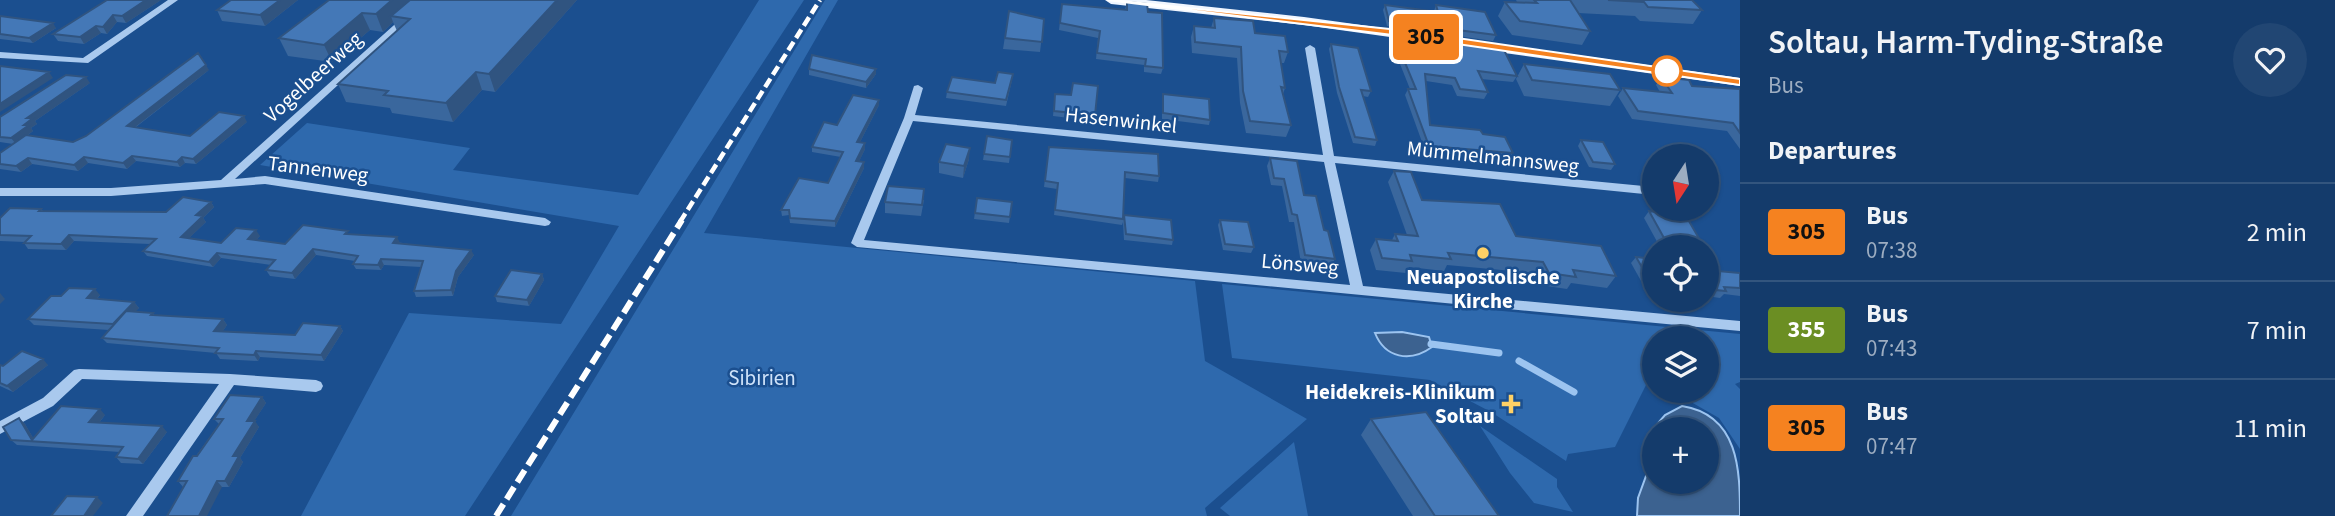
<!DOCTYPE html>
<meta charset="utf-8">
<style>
body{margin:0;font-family:"Source Sans 3",sans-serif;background:#214673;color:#f1f3f6;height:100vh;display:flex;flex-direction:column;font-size:26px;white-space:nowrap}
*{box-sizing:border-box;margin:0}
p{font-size:23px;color:#9dadc1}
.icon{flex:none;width:38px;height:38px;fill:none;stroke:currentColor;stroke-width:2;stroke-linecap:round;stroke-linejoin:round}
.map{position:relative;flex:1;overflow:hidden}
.sheet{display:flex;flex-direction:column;background:#143b6b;width:595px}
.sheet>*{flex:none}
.badge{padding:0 14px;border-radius:5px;font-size:24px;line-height:46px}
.needle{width:46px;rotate:192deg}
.tools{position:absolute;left:1642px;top:144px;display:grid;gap:14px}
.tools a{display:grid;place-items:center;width:77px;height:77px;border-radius:50%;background:#143b6b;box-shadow:0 2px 5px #0004,0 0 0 2px #33557e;font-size:35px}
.map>.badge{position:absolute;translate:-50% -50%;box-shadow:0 0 0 4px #fff}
h2{padding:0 28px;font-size:26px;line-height:63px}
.round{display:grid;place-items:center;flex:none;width:74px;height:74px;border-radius:37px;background:#214673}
.headline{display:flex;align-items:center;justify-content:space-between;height:119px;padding:0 28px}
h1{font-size:33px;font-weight:600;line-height:52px}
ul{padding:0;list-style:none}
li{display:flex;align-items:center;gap:21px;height:98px;padding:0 28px;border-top:2px solid #33557e}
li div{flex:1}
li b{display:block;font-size:26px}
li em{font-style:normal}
li .badge{min-width:77px;font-weight:700;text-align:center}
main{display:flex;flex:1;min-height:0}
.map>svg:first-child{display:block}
.green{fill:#2e69ad}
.water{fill:#3c6290;stroke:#9cc4f0;stroke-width:2;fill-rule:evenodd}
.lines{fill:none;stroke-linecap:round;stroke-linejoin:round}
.stream{stroke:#9cc4f0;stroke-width:7}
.minor{fill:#a9c9ee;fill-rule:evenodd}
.major{fill:#f0f6ff;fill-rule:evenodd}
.rail-far1{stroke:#fff;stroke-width:4.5;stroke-dasharray:10 4.5;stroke-linecap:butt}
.rail{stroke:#fff;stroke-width:6;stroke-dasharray:14 6;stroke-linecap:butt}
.wall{fill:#3a679d}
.shaded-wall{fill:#305480}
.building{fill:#4478b7;stroke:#305480;stroke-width:2}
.line{fill:#f58220;stroke:#fff;stroke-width:2}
.stop-dot{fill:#fff;stroke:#f58220;stroke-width:3.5}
.poi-dot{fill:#ffd166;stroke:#1b4f8f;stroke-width:2.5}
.labels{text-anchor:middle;stroke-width:5;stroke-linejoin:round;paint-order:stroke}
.street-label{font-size:21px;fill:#fff;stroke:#1b4f8f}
.poi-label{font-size:21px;font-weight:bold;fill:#fff;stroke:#1b4f8f}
.park-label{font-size:21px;fill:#cfe3fa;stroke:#1b4f8f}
</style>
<main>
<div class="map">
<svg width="1740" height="516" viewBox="0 0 1740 516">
<rect width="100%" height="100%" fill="#1b4f8f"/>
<path class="green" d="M759,0H804L465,516H301L409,313L561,324L619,226L260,165L307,123L470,148L453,170L638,195Z
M825,0H838L704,233L1195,281L1205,361L1307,419L1205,508L1207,516H511Z
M1222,284L1740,334V382L1735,384L1740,389V449L1719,418L1670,390H1706V338H1654V381L1649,379L1615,447L1568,454L1566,461L1491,412L1430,380L1232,358Z
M1480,426L1557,479V487L1573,512L1534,503L1510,473Z
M1294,442L1308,516H1230L1220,508Z"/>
<path class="water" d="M1402,332L1429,337L1432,347C1410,363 1385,358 1375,333Z
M1682,406C1739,415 1740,470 1740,516H1637L1638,498L1650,465L1653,429L1665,415ZM1654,429H1706V481H1654Z"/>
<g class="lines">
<path class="stream" d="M1431,344L1499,353
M1519,361L1574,392"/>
<path class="minor" d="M168,0H178L88,63L0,58V52L83,58Z
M422,0H431L235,179L265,176L545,218L551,222L549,225L545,226L265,184L111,196H0V188H111L221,180Z
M1310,45L1315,48L1334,156L1654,187V195L1335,163L1363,286L1740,321V331L857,247L851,243L904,118L914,86L918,85L923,88L915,115L1323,155L1305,48ZM913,121L1324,162L1350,285L864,240Z
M79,369L230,374L316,380L321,382L323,386L321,390L316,392L234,385L143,516H126L219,384L82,379L53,406L0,434V421L43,398L74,370Z"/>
<path class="major" d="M1105,0H1146L1304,17L1740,78V86L1304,25L1111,4Z"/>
<path class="rail-far1" d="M680,222L820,0"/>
<path class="rail" d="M496,516L682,220"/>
</g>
<path class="wall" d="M161,0L126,23L117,22L107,34L101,33L84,44L58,41L53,34Z
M231,0H298L265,26L222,21L217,10Z
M329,0H577L495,92L482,90L453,122L392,113L390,108L346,102L338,84L397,31L393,22L383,32L370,30L332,62L288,56L279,38Z
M1516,0H1692L1702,10L1693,24L1640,21L1635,16L1578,13L1590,31L1582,45L1512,35L1498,16L1505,2H1517Z
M1127,2L1148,12L1163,68L1161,74L1144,72V65L1096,59L1098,38L1059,30L1062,4L1125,10Z
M1385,5L1434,11L1436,5L1496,35L1493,41L1387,26L1383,10Z
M1009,11L1044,19L1040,52L1003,49Z
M0,16L56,28L33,43L0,39Z
M1214,18L1255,33L1288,52L1284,63H1281L1285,88L1283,94L1291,125L1286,137L1246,133L1240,103L1237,58L1192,53L1191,37L1194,26L1211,28Z
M1393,33L1517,76L1513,82L1481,79L1488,92L1484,99L1457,96L1452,85L1426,81L1430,125L1483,134L1513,153L1509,160L1426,153L1405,95L1408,89H1410L1398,59H1394L1390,40Z
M1331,44L1371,91L1368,97L1363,96L1377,140L1375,146L1353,143L1337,93L1329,49Z
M1524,64L1620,90L1610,106L1524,96L1516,79Z
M809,69H876V74L866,88L809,75Z
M209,70L136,127L190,136L247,122L196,164L185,163L180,167L136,161L127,169L88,163L78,171L32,164L21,172L0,169V153L13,144L0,142V117L90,83L35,121L37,124L31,128L33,131L28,135L73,142L86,136Z
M1661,77L1692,86L1740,89V149L1727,131L1632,119L1618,96L1623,88L1660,92L1656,85Z
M1012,80L1006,106L946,98L947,92Z
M1055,94L1071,95L1095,115L1094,121L1053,116Z
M1163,94L1210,120L1209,125L1162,119V99Z
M879,105L860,142L865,149L859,161L864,168L835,227L790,223L789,215L782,216L781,210L828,183L841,157L812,152V147L837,125Z
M1012,140L1009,163L983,160L984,154Z
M1581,140L1615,164L1611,170L1589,167L1578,146Z
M1049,147L1159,176L1158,182L1125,178L1123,217L1173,240L1172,245L1124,240L1123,222L1122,225L1054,215L1057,189L1044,187Z
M1270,158L1304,195L1324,230L1335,259L1331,266L1301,263L1294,222H1289L1282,186L1271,185L1267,166Z
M969,159L963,178L939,173V162Z
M1394,171L1422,200L1616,276L1607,288L1571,283L1567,289L1540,285L1535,273L1447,265L1444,271L1409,267L1406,273L1376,270L1370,250L1376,239L1392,240L1395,234L1407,235L1388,182Z
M977,198L1012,202L1009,223L974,219Z
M924,200L921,216L885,213V202Z
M211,202L214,207L203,218L206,222L189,238L221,243L260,236L256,240L285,244L349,234L474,255L458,277L453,296L416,297L414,291L421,267L384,265L381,270L356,269L353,264L355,261L316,255L295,279L270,276L266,270L271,265L221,258L213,267L147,256L143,251L150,244L74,241L66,250L28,249L24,243L25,242L0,241V218L41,209L43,211L166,212Z
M1649,211L1704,247H1660L1644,218Z
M1220,220L1254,247L1251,253L1223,250L1218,225Z
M1706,251L1718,271L1740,273V296L1724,294L1720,298L1706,296Z
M1636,257L1654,259V289L1645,288L1631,263Z
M542,274L544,280L529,306L497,302L495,296Z
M100,295L97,299L134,302L139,308L135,311L153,313L155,316L223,319L227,325L222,332L295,335L340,326L343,331L324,361L260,357L258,361L220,359L216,353L107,343L102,338L109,330L34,325L28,319L61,296Z
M0,365L3,366L48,365L13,392L0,386Z
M262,397L266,403L254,421L259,427L240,458L243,462L229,487H183L178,481L219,424L214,419Z
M105,415L99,423L167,432L143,464L121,463L116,457L120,452L17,445L11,440L19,418L25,424L33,438Z
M1371,419L1499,516H1413L1361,435Z"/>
<path class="shaded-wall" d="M146,0H161L126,23L122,16Z
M280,0H298L265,26L260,15Z
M392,0H418L391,16L393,22L383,32L376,14Z
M557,0H577L495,92L489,74Z
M362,13L370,30L332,62L324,45Z
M113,15L117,22L107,34L103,27Z
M53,23L56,28L33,43L29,38Z
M96,26L101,33L84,44L80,37Z
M206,65L209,70L130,131L127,126Z
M876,69V74L866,88V82Z
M49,72L53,78L0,112V104Z
M476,72L482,90L453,122L446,103Z
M86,77L90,83L35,121L37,124L31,128L33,131L16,144L11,138L24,125L27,118Z
M879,100V105L857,148V142Z
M244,116L247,122L196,164L193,159Z
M865,143V149L857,166L856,161Z
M970,148L969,159L963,178L964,166Z
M132,156L136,161L127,169L123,163Z
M84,157L88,163L78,171L74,165Z
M182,157L185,163L180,167L177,162Z
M28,158L32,164L21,172L16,166Z
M864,162V168L835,227V221Z
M211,202L214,207L203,218L206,222L184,243L181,237L196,215Z
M256,230L260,236L252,245L248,239Z
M69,235L74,241L66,250L61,244Z
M397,237L400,243L396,249L393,243Z
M313,249L316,255L295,279L292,273Z
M471,250L474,255L458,277L453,296L451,290L456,271Z
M217,253L221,258L213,267L209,262Z
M381,259L384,265L381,270L378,265Z
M542,274L544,280L529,306L527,300Z
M95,289L100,295L92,304L87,298Z
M0,293L5,299L0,304Z
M134,302L139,308L118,330L113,324Z
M223,319L227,325L219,337L214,331Z
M340,326L343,331L324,361L321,355Z
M256,351L260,357L258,361L254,355Z
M43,359L48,365L13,392L7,386Z
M262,397L266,403L251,426L247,421Z
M100,409L105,415L95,428L89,422Z
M19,418L25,424L35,441H33Z
M255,421L259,427L240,458L243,462L229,487L225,481L233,456Z
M162,426L167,432L143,464L138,459Z
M217,481L222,487L207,516H199Z
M97,497L103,503L93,516H84Z"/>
<path class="building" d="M107,0H146L122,16L113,15L103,27L96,26L80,37L53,34Z
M231,0H280L260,15L217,10Z
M329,0H392L376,14L362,13L324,45L279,38Z
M410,0H557L489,74L476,72L446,103L384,95L388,91L338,84L410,19L391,16Z
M1534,0H1570L1590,31L1520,21L1505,2L1537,3Z
M1608,0H1692L1702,10L1648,7L1644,2Z
M1127,2L1147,4L1148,12L1162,13L1163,68L1145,66L1146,59L1097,53L1100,31L1060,23L1062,4L1127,10Z
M1385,5L1438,12L1436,5L1485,12L1496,35L1389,21Z
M1009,11L1044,19L1042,42L1005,38Z
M0,16L53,23L29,38L0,34Z
M1214,18L1253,21L1255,33L1285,36L1288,52L1279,51L1285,88L1281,87L1291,125L1250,121L1243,91L1241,47L1195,42L1194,26L1215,28Z
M1393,33L1503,48L1517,76L1478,71L1488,92L1460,89L1455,78L1425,74L1430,125L1480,130L1483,134L1505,137L1513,153L1429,146L1408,89H1416L1401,53L1397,52Z
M1331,44L1358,48L1371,91L1361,90L1377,140L1355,137L1339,87Z
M198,53L206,65L127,126L190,136L219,112L244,116L193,159L182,157L177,162L132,156L123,163L84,157L74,165L28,158L16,166L0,164V153L26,135L73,142L86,136Z
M812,55L876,69L866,82L809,69Z
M1524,64L1610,74L1620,90L1532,80Z
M0,66L49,72L0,104Z
M998,72L1013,74L1006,100L947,92L952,77L995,83Z
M66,75L86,77L27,118H33L24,125H29L11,138L0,137V117Z
M1661,77L1689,80L1692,86L1740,89V133L1733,123L1638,111L1623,88L1672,93Z
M1073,83L1098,86L1095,115L1054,111L1055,94L1071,95Z
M1163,94L1209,99L1210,120L1163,113Z
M853,95L879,100L857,142L865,143L856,161L864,162L835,221L790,218L789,210H781L799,178L828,183L843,152L812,147L824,122L837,125Z
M987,136L1012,140L1010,157L984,154Z
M1581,140L1603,142L1615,164L1593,162Z
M946,144L970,148L964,166L939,162Z
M1049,147L1158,154L1159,176L1125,172L1123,219L1055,210L1058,183L1045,181Z
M1270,158L1297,161L1304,195L1316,196L1324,230L1328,231L1335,259L1305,255L1297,215L1292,214L1284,179L1274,178Z
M1394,171L1411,172L1422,200L1500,204L1516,236L1601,246L1616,276L1573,270L1576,277L1549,273L1543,262L1448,253L1451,259L1410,255L1412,261L1382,258L1376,239L1398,241L1395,234L1418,236Z
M888,186L924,189L922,205L885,202Z
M183,197L211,202L196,215L203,216L181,237L221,243L236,228L256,230L248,239L285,244L303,225L348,231L345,234L397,237L393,243L471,250L456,271L451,290L414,291L423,261L381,259L378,265L353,264L358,256L313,249L292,273L266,270L275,260L217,253L209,262L143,251L156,239L69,235L61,244L24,243L31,236L0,235V218L10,208L41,209L39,211L166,212Z
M977,198L1012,202L1010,217L975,213Z
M1649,211L1686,216L1704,247H1669Z
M1124,215L1171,220L1173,240L1126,234Z
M1220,220L1248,222L1254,247L1225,244Z
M1706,251L1718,271L1740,273V288L1724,287L1726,291L1706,289Z
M1636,257L1654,259V281H1650Z
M511,270L542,274L527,300L495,296Z
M69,288L95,289L87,298L134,302L113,324L28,319L51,296H61Z
M126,311L153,313L151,315L223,319L214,331L295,335L303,323L340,326L321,355L256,351L254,355L215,353L219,348L102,338Z
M22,351L43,359L7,386L0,383V365L3,366Z
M230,395L262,397L247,421H255L233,456H239L225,481H217L199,516H167L187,481H178L193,456H197L223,419H214Z
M61,406L100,409L89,422L162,426L138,459L116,457L123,447L11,440L3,427L19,418L32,440Z
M1426,412L1499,516H1435L1371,419Z
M67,496L97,497L84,516H51Z"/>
<path class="line" d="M1107,0H1112L1409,31L1740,79V85L1409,37Z"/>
<circle class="stop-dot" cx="1667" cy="71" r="14"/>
<g class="poi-dot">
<circle cx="1483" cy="253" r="7"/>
<path d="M1507.5 393.5h7v7h7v7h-7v7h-7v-7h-7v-7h7z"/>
</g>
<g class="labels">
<g class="street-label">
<text transform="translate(313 77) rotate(-42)" y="7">Vogelbeerweg</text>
<text transform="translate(1121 120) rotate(6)" y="7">Hasenwinkel</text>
<text transform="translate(1493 157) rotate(6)" y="7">Mümmelmannsweg</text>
<text transform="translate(318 169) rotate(7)" y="7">Tannenweg</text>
<text transform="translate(1300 264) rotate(5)" y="7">Lönsweg</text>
</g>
<g class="poi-label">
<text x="1483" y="284">Neuapostolische<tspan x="1483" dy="24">Kirche</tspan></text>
<text x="1495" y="399" text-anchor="end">Heidekreis-Klinikum<tspan x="1495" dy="24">Soltau</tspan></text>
</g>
<g class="park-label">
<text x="762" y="385">Sibirien</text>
</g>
</g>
</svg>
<div class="tools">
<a><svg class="needle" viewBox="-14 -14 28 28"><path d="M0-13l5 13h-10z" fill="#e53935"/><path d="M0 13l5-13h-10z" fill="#9dadc1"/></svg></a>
<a><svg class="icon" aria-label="locate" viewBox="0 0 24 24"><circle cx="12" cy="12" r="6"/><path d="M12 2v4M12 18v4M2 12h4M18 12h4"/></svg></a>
<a><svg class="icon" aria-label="layers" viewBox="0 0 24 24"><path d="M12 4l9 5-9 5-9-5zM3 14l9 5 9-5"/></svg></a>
<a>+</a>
</div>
<b class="badge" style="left:1426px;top:37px;background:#f58220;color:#111">305</b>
</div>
<section class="sheet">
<div class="headline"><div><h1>Soltau, Harm-Tyding-Straße</h1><p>Bus</p></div><a class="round"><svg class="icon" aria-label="heart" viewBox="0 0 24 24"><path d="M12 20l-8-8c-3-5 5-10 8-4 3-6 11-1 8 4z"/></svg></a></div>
<h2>Departures</h2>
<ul>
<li><span class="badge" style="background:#f58220;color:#111">305</span><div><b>Bus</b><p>07:38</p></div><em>2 min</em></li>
<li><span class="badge" style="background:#6b8e23;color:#fff">355</span><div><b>Bus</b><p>07:43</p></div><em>7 min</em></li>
<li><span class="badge" style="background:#f58220;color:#111">305</span><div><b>Bus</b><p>07:47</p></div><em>11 min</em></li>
</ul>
</section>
</main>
